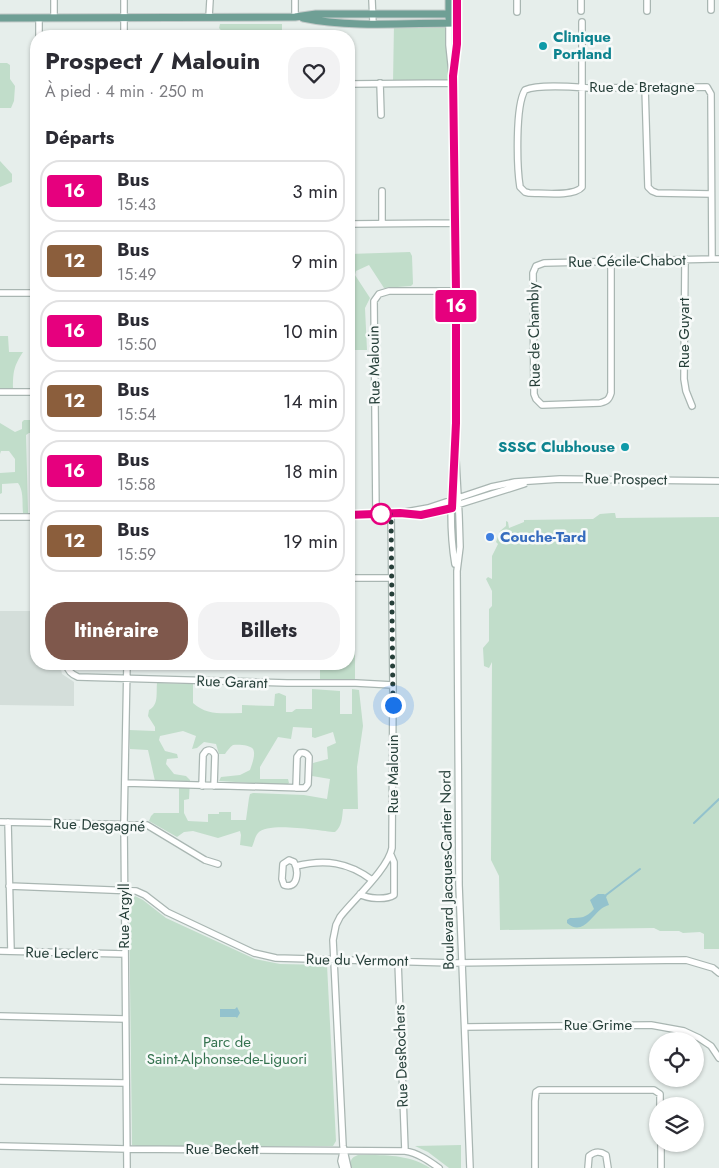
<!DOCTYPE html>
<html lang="fr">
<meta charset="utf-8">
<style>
body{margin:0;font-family:Jost,sans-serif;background:#f2f2f3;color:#2b2b33;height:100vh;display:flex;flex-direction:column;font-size:19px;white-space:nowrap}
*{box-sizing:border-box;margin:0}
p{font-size:16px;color:#7c7c81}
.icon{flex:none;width:28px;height:28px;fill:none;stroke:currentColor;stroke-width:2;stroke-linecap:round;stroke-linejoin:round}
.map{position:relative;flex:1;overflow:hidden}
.sheet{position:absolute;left:30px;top:30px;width:325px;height:640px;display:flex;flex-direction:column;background:#fff;border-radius:20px;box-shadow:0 1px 4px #0004}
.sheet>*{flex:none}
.badge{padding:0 10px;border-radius:4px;font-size:18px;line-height:32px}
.buttons{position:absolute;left:649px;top:1032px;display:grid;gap:10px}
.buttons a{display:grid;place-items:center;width:55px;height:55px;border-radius:50%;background:#fff;box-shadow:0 1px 4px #0004;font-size:25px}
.you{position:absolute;width:25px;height:25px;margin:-12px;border:4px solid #fff;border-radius:50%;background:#1a73e8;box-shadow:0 0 0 8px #1a73e833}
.map>.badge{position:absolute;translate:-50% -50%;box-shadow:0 0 0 2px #fff}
h2{padding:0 15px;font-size:19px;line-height:45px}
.round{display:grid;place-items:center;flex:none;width:52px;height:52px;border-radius:20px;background:#f2f2f3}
.head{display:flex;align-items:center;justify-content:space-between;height:85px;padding:0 15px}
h1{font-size:24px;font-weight:700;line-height:38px}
.button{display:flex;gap:10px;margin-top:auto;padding:10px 15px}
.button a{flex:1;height:58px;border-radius:20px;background:#7f584c;color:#fff;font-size:20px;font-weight:700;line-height:58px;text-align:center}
.button a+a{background:#f2f2f3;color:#2b2b33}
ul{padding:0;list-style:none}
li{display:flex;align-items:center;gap:15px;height:62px;margin:0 10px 8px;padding:0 5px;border:2px solid #e1e1e2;border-radius:20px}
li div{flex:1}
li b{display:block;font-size:19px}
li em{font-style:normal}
li .badge{min-width:55px;font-weight:700;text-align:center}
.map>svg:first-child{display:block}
.built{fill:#d4deda}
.green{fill:#c1ddca;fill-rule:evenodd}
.water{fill:#93c2cd}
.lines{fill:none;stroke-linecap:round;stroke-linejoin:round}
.stream{stroke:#93c2cd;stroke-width:2}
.minor-casing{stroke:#a9b6b2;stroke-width:8}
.major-casing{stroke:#c2c9c8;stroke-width:9}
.minor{stroke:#fff;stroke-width:5.5}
.major{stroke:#6f9f95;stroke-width:7}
.line-casing{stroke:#fff;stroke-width:11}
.line{stroke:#e6007e;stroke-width:8}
.walk{stroke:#263f39;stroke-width:5;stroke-dasharray:0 9}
.culture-dot{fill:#0f9aa8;stroke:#f7faf9;stroke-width:2}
.stop-dot{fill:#fff;stroke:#e6007e;stroke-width:2.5}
.shop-dot{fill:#3f7fe0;stroke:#f7faf9;stroke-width:2}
.labels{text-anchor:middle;stroke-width:5;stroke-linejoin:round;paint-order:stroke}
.culture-label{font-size:15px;font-weight:bold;fill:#0d838f;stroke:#f7faf9;text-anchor:start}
.street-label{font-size:15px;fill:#263f39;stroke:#f7faf9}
.shop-label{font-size:15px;font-weight:bold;fill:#366cbe;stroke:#f7faf9;text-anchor:start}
.park-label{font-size:15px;fill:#34724f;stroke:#f7faf9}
</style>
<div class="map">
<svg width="719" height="1168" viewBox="0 0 719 1168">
<rect width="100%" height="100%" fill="#e6eeeb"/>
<path class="built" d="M0,611H36V664H60L62,674L74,682V706L0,705Z"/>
<path class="green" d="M394,23H449L453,83H393Z
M220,24H282V36L255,35L226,36L219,28Z
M0,63H7L10,65V79L15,86L14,101L11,108H0Z
M0,161L12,174V182L0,187Z
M410,252L412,256L413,284L411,286L384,288L369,265L356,271L355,275L370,298L365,308L367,350H349V254Z
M0,336H8L9,352H23C14,366 13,371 13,388H0Z
M24,420H36V433H29L26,435L28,513H23C22,503 24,491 18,483L2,484V493L0,494V473L15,472V459L9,451H1L0,454V423L15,432L22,429V422Z
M612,513H615L616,518L719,517V949H704V934L700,932L683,933L679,931H660L654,928L500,930L499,876L491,860L492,662L489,668L484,666L483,648L489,641V609L492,606V591L486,579L488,577L492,579V556L498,544L496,542L500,531L506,526V521L508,522L509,528L524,522V520L593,519L600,514Z
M349,623H355V680L320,679V664H349Z
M157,683L193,684V703C207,716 224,713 242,713V705L274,706L275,694L279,693L286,696V712H292L296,709H312V689L340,691V714H352V689L359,690L363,726L357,767L358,809H343C342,818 342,826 335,832C320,831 268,821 258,833C255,836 254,843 252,847L240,845L241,835L240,831L218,838L193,831L184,832L177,837L149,821L151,816L154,813H179V782L155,781L148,750L130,749L129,730L155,731V727L148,716L149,710C159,705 156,693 157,683ZM293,727L312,728V737L315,738L333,732L336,743L327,747L328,759L313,763L312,776L330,779L327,799L304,795L253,793L250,794L249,798L246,820H231V812H219V814H208V822L188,821L184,813V800L189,799L190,780L186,776L174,774L166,764L167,759L178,758L177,754L165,751L159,740L160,736L183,731L196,736L192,749L197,748L204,742L216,744L219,754H225C227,751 230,747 233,745C238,744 251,745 253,749C256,754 252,764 250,770L240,775L221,777L219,781L287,785L289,783L288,779H260V767L278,737L291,739Z
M133,895L143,900L166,918L255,959L280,964L327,965L336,1141L333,1146H137L132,1145L129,900L130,897Z
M461,1145V1168H449L428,1152L415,1146Z
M358,1155C383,1155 409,1154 430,1168H351C349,1161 352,1157 358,1155Z"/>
<path class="water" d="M598,894H604L607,896L606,897L609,905C606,906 603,907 601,909C591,917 582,936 567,923V920L570,918C581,918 586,918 594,909L590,900Z
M237,1007L240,1013L237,1018L236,1017H220V1009H235Z"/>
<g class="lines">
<path class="stream" d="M694,823L719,799
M606,895L640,869"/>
<g class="minor-casing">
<path id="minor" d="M124,0V36
M372,0L373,23
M581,0V11
M711,0V10
M647,11V0
M517,12V0
M209,17L210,0
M295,17V0
M39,18V36
M54,18V0
M582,22V187C574,197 542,193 529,193L525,192L520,187C517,168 515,106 525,90C539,84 574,87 591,88L707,87L711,94L712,259
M449,23V45L453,83L456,291L455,442L459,515L460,547L457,571L459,885L470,1168
M454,67L457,23
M380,83L381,115
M349,84L453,83
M645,87L648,187L652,191L657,193L711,194
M382,191V223
M349,224L455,223
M685,259L684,379L686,391L692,406
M611,261V393C609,400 607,401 600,403L542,405L536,399L534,394L533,273L536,266L544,263L712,259H719
M0,293H36
M0,392H36
M454,456C451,492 449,529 455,564
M400,513L428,508L491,487L515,482L560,479L719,481
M376,514L374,301L379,294L389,291H456
M349,515L400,513L428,514L524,484
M0,517H36
M349,578H392
M66,664C68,671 71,674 78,677L287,683H356L393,685
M126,783L305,788L308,784L309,757C307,753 304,752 300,753L297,757L296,788
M202,786L203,755L206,751C210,749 213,751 215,755L214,786
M0,822L147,825L205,860L218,864
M8,822L11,951
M289,860L294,862C299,871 298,890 284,885L282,879L283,864Z
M296,866C325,859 348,862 372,880
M9,886L136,891L145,895L167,912L254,953L276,958L452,963L686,960L713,968L719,973
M360,894C368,899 386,900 394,895V862L391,855
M0,951L125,954
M398,961L405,1151
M0,1016L125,1019
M465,1027L651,1025L684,1031L699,1038L711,1046L719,1058
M0,1081L125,1083
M661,1144V1168
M0,1146L127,1149L405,1151C418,1153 429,1161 439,1168
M343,1152L341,1161L343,1168
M127,1168L124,823L127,664
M348,1168L343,1146L333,940L336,925L340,917C354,899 388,869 392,848L393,685L391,514
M535,1168V1101L536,1092L539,1090H654L660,1094V1106
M588,1168L589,1156C595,1151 600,1151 606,1155L608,1168"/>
</g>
<g class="major-casing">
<path id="major" d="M0,18L295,17L316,14H457
M303,18C350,28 408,23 457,23V0
M449,18V0"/>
</g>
<use href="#minor" class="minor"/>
<use href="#major" class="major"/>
</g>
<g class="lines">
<g class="line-casing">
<path id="line" d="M349,515L400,513L421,515L452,508L456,423V291L453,76L457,44V0"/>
</g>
<use href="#line" class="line"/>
<path class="walk" d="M381,514H391L393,705"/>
</g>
<g class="culture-dot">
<circle cx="543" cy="46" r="5"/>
<circle cx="625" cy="447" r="5"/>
</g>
<circle class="stop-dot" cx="381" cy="514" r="10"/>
<circle class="shop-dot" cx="490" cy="537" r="5"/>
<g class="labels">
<g class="culture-label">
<text x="553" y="42">Clinique<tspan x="553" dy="17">Portland</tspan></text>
<text x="615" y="452" text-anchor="end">SSSC Clubhouse</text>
</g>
<g class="street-label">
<text x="642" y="92">Rue de Bretagne</text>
<text transform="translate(627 261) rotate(-1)" y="5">Rue Cécile-Chabot</text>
<text transform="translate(684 333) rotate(-90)" y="5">Rue Guyart</text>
<text transform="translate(534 335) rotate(-91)" y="5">Rue de Chambly</text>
<text transform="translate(374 365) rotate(-91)" y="5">Rue Malouin</text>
<text transform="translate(626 479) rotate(1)" y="5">Rue Prospect</text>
<text transform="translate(232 682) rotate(2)" y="5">Rue Garant</text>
<text transform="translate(393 774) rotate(-90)" y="5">Rue Malouin</text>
<text transform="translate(99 825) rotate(2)" y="5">Rue Desgagné</text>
<text transform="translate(447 870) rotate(-91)" y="5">Boulevard Jacques-Cartier Nord</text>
<text transform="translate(124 916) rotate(-90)" y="5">Rue Argyll</text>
<text transform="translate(62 953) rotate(1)" y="5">Rue Leclerc</text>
<text transform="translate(357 960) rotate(1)" y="5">Rue du Vermont</text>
<text x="598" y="1030">Rue Grime</text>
<text transform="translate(401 1056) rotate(-92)" y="5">Rue DesRochers</text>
<text x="222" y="1154">Rue Beckett</text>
</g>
<g class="shop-label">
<text x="500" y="542">Couche-Tard</text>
</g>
<g class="park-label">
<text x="227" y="1047">Parc de<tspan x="227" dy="17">Saint-Alphonse-de-Liguori</tspan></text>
</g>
</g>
</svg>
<div class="buttons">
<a><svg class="icon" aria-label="locate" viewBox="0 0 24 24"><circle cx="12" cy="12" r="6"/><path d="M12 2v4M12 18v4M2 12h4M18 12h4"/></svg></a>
<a><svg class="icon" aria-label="layers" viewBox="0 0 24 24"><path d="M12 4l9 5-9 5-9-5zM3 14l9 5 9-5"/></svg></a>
</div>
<div class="you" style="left:393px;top:705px"></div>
<b class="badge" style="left:456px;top:306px;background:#e6007e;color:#fff">16</b>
<section class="sheet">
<div class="head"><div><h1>Prospect / Malouin</h1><p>À pied · 4 min · 250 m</p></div><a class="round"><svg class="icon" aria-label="heart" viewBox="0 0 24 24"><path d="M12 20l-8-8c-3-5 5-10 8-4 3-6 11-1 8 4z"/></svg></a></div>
<h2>Départs</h2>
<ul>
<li><span class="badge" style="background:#e6007e;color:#fff">16</span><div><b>Bus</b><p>15:43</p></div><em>3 min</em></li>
<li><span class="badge" style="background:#8b5e3c;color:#fff">12</span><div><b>Bus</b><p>15:49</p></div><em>9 min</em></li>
<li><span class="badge" style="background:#e6007e;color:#fff">16</span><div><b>Bus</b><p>15:50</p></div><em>10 min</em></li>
<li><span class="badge" style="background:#8b5e3c;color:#fff">12</span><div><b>Bus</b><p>15:54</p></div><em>14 min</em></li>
<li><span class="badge" style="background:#e6007e;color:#fff">16</span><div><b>Bus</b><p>15:58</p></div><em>18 min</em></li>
<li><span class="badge" style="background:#8b5e3c;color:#fff">12</span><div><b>Bus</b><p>15:59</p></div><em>19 min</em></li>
</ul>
<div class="button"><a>Itinéraire</a><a>Billets</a></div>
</section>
</div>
